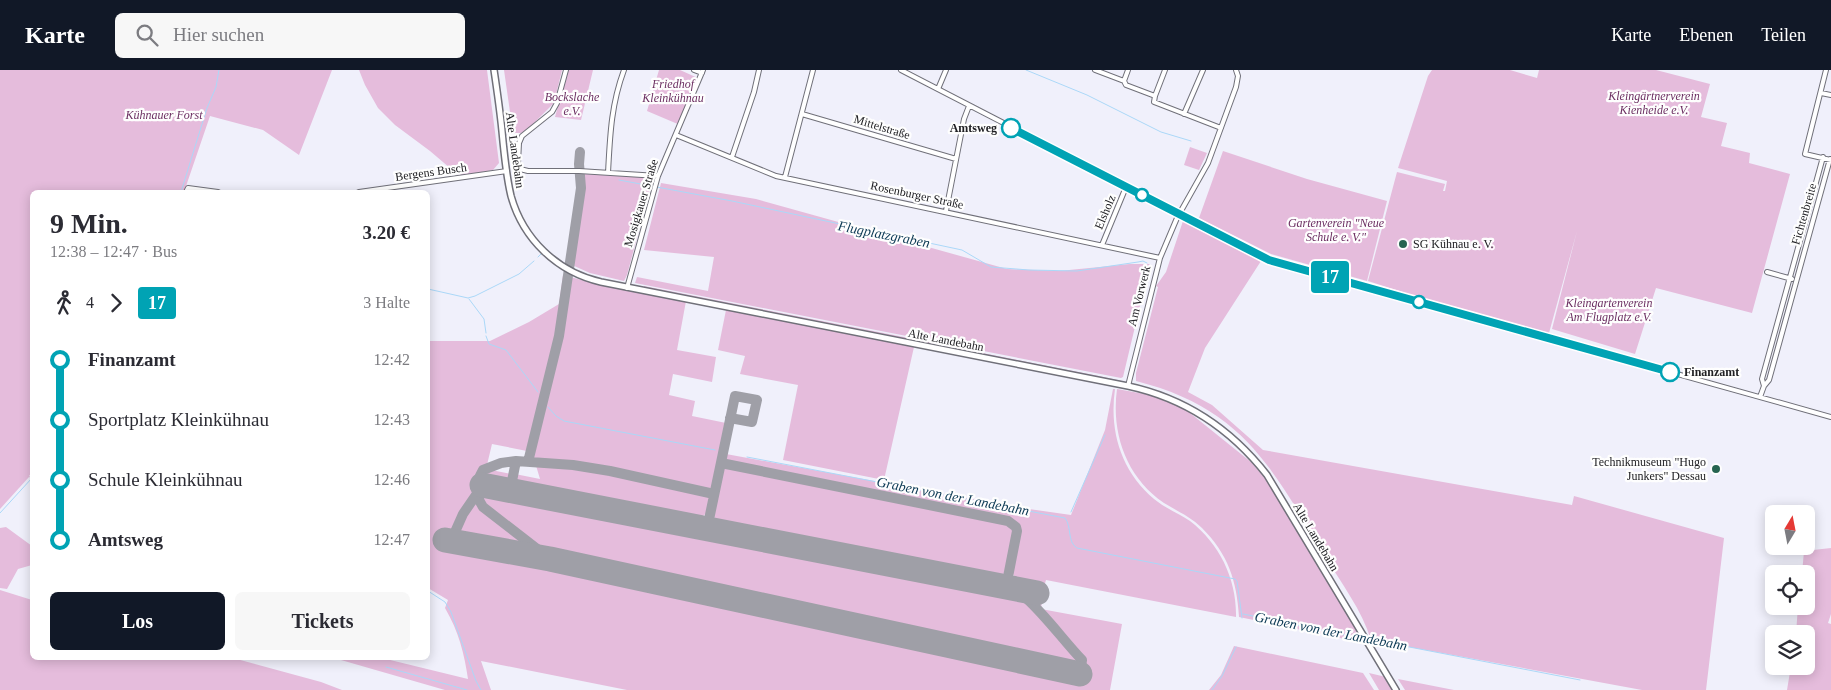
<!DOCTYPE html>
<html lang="de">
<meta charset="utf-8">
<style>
body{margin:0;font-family:"Times New Roman",serif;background:#f7f7f7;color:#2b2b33;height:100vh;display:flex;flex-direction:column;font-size:19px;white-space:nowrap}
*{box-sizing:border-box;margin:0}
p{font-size:16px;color:#7c7c81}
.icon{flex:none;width:28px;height:28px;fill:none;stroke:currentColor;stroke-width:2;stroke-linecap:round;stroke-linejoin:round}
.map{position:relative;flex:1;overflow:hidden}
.panel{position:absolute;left:30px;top:120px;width:400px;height:470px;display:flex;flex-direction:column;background:#fff;border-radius:8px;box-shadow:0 2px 12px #0003}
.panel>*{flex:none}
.badge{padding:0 10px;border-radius:4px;font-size:18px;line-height:32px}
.needle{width:32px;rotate:10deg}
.fabs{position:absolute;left:1765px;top:435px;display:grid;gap:10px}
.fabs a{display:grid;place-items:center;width:50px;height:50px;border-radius:8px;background:#fff;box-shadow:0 2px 12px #0003;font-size:25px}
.map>.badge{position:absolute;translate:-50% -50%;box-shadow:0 0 0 2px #fff}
.legs{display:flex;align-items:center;gap:8px;height:55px;padding:0 20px;font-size:16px}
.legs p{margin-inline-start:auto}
.summary{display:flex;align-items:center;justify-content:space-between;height:85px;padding:0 20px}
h1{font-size:28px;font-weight:600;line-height:38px}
.button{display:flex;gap:10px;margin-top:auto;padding:10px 20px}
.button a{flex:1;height:58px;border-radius:8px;background:#111827;color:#fff;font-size:20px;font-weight:600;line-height:58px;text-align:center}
.button a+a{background:#f7f7f7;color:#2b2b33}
ul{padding:0 20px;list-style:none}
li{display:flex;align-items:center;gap:18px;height:60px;font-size:19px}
li i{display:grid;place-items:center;width:8px;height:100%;margin:0 6px;background:currentColor}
li i::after{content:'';width:12px;height:12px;margin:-6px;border:4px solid;border-radius:50%;background:#fff}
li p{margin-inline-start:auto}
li:first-child i{background:linear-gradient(#0000 50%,currentColor 0)}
li:last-child i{background:linear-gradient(currentColor 50%,#0000 0)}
header{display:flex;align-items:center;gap:30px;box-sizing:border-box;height:70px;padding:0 25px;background:#111827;color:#fff}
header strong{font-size:24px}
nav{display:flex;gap:28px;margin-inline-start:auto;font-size:18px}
.search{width:350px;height:45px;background:#f7f7f7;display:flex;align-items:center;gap:12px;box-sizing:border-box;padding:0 18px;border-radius:8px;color:#7c7c81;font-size:19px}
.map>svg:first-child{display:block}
.green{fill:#e5bcdc}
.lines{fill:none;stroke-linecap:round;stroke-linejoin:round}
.stream{stroke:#abd8f8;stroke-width:1}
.taxiway{stroke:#9f9fa7;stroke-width:10}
.runway{stroke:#9f9fa7;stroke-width:25}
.minor-casing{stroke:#707079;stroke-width:6}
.major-casing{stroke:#707079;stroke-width:8}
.minor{stroke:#fff;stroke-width:4}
.major{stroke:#fff;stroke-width:5}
.line-1-casing{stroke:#fff;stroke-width:11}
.line-1{stroke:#00a3b4;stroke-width:8}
.stop-1-dot{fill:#fff;stroke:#00a3b4;stroke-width:2.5}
.poi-dot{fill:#266450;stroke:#fefefe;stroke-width:2}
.labels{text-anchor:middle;stroke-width:4.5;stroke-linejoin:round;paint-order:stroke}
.park-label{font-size:12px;font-style:italic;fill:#6b2e61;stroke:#fefefe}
.street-label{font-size:12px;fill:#202024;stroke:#fefefe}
.stop-label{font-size:12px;font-weight:bold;fill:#202024;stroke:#fefefe;text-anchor:end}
.poi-label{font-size:12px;fill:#202024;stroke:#fefefe;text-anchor:start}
.water-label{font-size:14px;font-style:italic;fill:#093752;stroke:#fefefe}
</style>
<header>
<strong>Karte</strong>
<div class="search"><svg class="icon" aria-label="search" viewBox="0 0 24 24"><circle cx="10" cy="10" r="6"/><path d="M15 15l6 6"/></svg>Hier suchen</div>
<nav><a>Karte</a><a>Ebenen</a><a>Teilen</a></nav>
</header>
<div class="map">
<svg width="1831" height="620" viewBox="0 0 1831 620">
<rect width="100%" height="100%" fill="#f0f0fb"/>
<path class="green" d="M0,0H332L299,85L263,60L210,46L184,122H32V402L29,406L32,408L29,407L0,439Z
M359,0H487L499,93L493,100L464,105L457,104L430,81L395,55L378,38L365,15Z
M504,0H562L554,33L529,58L521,63H513Z
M568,0H593L581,50L555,47Z
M659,0H680L700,9L680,55L647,41Z
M1432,0H1510L1537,8L1539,0H1656L1710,14L1701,47L1727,53L1721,76L1750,83L1749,93L1790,104L1752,243L1656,218L1635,284L1552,259L1577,161L1549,263L1415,226L1368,211L1397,102L1445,114L1443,121H1445L1447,111L1398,98L1428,6Z
M1190,77L1207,83L1199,100L1184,95Z
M1223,81L1307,109L1387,131L1367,211L1271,184L1199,148Z
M585,104L653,108L627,205L624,211L590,203L572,195L583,130Z
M661,113L756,129L1007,199L1059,201L1130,194H1150L1123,307L1121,308L635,213L637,207L708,221L714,187L644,180Z
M1183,151L1261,191L1205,278L1188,322L1212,335L1263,380L1572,435L1574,426L1724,468L1706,620H1642L1371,570C1362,540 1341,513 1325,486C1272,398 1243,338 1136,311V303L1158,217L1156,216L1166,202Z
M563,205L600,215L686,231L677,280L716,287L712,312L673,304L669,325L695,331L692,346L726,353L707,443L697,450L516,414L514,411L515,404L540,409L532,382L492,374L486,399L511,404L510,410L507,413L483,408L480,422L1026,528L1042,531L1041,539L1122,554L1110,620H627L481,591L491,620H445L334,588H382L468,609C464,583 459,562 445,538L448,530L428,518V271H490L529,252L559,234Z
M644,216L955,277V279L644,219Z
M726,240L914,277L884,410L783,390L798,315L740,304L745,286L718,280Z
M957,278L1099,306L1122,311L1119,312L956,280Z
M1113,319H1115C1109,361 1121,401 1154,429C1165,438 1178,443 1190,451C1220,474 1237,510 1236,547L1046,510L1044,517L1018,512L1013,504L1005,503L996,508L718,454L713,445L726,384L1022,438L1071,445L1105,360Z
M1117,319L1150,325L1185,339L1251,392L1270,414L1364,573L1239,547C1237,511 1228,484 1202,458C1191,447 1177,441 1164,433C1126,407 1111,363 1117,319Z
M6,457L32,476V495L18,499L7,519L0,518V458Z
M1831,478V544L1828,553L1831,554V620H1787L1791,596H1806V564H1796L1798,536H1806V504H1802L1804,481Z
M0,520L32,530V588H233L321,612L342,620H0Z
M1234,576L1363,603L1374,620H1209L1221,605Z
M1369,603L1386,607L1394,620H1379Z
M1398,609L1454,620H1405Z"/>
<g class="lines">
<path class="stream" d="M1026,0L1087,25L1161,62L1191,71
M619,110L732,131L962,180L991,197L1029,200L1077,201L1138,192L1143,191L1147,193
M181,122L207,38L216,17L219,0
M538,187L541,184
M428,219L468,228L475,226L519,204L534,191
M469,229L484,249L486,263
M486,266L489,274L506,280L538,322
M548,337L556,346L564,351L715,380
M747,387L1065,448C1072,457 1067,472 1077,478L1235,509L1237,511L1242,548
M1071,442L1105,365
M0,443L32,408
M428,521L445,532L451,542L476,611L481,620
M1243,544L1364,569
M1368,569L1580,610
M386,597L467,620
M1212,620L1222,606L1236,577"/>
<path class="taxiway" d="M516,391L501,393L483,400C475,414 474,423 483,437L550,489
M528,392L559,266L581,118L579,94L580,82
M721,393L1008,451L1016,457L1017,461L1006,517
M510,421L516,391L573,395L610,401L714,424
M707,459L735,326L757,330L752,352L730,348
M451,471L463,444L476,425
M1028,521L1026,528C1047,547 1063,570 1082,590L1080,604"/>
<path class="runway" d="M482,415L1037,523
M445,470L550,489L1080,604"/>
<g class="minor-casing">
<path id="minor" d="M566,0L557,33L552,42L522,66L519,73L518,93L520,99L528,101H579L658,106
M694,0L702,3
M901,0L1269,190L1831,347
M1095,0L1124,11L1126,15L1155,26L1154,32L1221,58
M1826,0L1805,84L1831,90
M1124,11L1128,0
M938,19L946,0
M1821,23L1831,25
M1155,26L1165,0
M802,44L956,89
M1184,44L1203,0
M676,65L776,106L1160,188
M732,87L754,22L759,0
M608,103C610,66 611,35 624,0
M785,107L813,0
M186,122L188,118L218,122
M359,122L507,101
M946,141L964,49L969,36
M1102,175L1126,117
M1767,202L1792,209
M627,218L658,106L703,0
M1128,316L1160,188L1177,148L1208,93L1236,17L1238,6L1236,0
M1764,316L1769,310L1830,89
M1760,327L1764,316L1762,309L1823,87"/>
</g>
<g class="major-casing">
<path id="major" d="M494,0C497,20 500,41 502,61C504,83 506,105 511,126C523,169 557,202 601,212L1128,316C1184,328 1231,359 1267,405L1396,620"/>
</g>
<use href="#minor" class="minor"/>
<use href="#major" class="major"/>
</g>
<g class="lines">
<g class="line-1-casing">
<path id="line-1" d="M1011,58L1269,190L1670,302"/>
</g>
<use href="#line-1" class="line-1"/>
</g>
<g class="stop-1-dot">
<circle cx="1011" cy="58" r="9"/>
<circle cx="1142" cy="125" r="6"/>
<circle cx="1419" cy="232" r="6"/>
<circle cx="1670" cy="302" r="9"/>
</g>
<g class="poi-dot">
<circle cx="1403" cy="174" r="5"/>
<circle cx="1716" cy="399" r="5"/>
</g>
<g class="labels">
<g class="park-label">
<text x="673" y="18">Friedhof<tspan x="673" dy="14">Kleinkühnau</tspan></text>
<text x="1654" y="30">Kleingärtnerverein<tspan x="1654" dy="14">Kienheide e.V.</tspan></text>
<text x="572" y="31">Bockslache<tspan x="572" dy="14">e.V.</tspan></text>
<text x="164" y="49">Kühnauer Forst</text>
<text x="1336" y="157">Gartenverein "Neue<tspan x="1336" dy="14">Schule e. V."</tspan></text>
<text x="1609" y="237">Kleingartenverein<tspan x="1609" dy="14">Am Flugplatz e.V.</tspan></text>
</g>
<g class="street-label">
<text transform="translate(882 57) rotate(17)" y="4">Mittelstraße</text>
<text transform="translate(515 80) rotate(82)" y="4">Alte Landebahn</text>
<text transform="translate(431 102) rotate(-8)" y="4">Bergens Busch</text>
<text transform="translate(917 125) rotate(12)" y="4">Rosenburger Straße</text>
<text transform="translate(641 133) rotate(-73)" y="4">Mosigkauer Straße</text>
<text transform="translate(1105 142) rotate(-67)" y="4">Elsholz</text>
<text transform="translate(1804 144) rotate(-74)" y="4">Fichtenbreite</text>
<text transform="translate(1139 226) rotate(-76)" y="4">Am Vorwerk</text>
<text transform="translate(946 270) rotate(11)" y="4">Alte Landebahn</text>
<text transform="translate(1316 467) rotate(59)" y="4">Alte Landebahn</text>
</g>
<g class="stop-label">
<text x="997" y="62">Amtsweg</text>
<text x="1684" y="306" text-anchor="start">Finanzamt</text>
</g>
<g class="poi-label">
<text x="1413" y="178">SG Kühnau e. V.</text>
<text x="1706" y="396" text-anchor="end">Technikmuseum "Hugo<tspan x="1706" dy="14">Junkers" Dessau</tspan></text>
</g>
<g class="water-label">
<text transform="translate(884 164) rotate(11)" y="5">Flugplatzgraben</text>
<text transform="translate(953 426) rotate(11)" y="5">Graben von der Landebahn</text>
<text transform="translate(1331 561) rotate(11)" y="5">Graben von der Landebahn</text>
</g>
</g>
</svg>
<div class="fabs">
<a><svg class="needle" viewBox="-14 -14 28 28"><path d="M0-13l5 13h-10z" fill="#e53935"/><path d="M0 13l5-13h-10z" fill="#7c7c81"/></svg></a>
<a><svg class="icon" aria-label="locate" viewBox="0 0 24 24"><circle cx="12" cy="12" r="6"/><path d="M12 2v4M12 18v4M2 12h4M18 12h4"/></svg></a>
<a><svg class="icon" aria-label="layers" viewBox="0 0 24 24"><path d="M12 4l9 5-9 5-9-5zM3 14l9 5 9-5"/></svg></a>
</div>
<b class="badge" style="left:1330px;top:207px;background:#00a3b4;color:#fff">17</b>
<section class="panel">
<div class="summary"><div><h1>9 Min.</h1><p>12:38 – 12:47 · Bus</p></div><b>3.20 €</b></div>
<div class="legs"><svg class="icon" aria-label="walk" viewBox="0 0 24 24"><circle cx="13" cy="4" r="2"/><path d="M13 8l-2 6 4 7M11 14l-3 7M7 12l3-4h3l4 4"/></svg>4<svg class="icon" aria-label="forward" viewBox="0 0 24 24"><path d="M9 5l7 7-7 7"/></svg><b class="badge" style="background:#00a3b4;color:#fff">17</b><p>3 Halte</p></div>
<ul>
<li><i style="color:#00a3b4"></i><b>Finanzamt</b><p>12:42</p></li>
<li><i style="color:#00a3b4"></i><span>Sportplatz Kleinkühnau</span><p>12:43</p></li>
<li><i style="color:#00a3b4"></i><span>Schule Kleinkühnau</span><p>12:46</p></li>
<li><i style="color:#00a3b4"></i><b>Amtsweg</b><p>12:47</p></li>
</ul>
<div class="button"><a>Los</a><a>Tickets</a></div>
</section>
</div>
